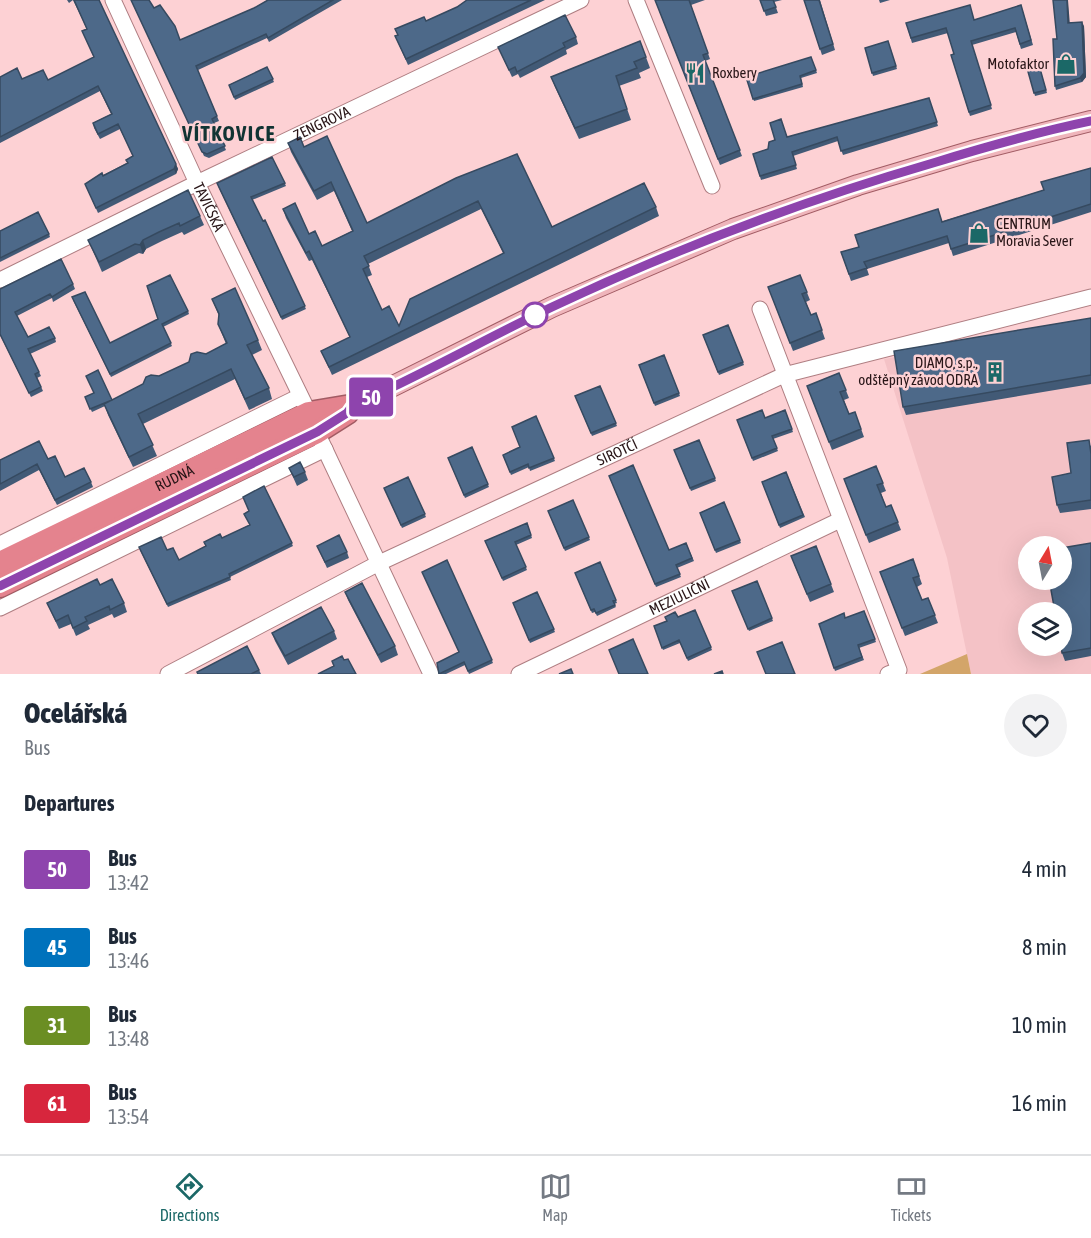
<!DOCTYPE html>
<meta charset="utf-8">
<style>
body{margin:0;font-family:"Asap Condensed",sans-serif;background:#f2f2f3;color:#1f2937;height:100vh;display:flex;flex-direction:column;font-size:22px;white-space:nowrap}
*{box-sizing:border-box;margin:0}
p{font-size:20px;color:#747a83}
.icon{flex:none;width:33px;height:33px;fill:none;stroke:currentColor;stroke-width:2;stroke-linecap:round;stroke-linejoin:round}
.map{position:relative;height:674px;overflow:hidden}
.drawer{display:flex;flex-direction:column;background:#fff;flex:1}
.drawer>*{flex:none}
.badge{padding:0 12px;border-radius:4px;font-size:21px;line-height:39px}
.needle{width:39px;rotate:10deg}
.controls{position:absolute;left:1018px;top:536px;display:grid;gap:12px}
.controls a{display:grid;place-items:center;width:54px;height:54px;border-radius:50%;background:#fff;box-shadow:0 6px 24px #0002;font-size:30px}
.map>.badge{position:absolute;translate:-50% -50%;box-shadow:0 0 0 3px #fff}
h2{padding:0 24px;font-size:22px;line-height:54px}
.round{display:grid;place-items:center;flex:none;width:63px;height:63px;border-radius:32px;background:#f2f2f3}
.summary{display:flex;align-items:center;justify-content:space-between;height:102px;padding:0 24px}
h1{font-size:28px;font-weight:800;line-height:45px}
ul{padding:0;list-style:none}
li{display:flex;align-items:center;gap:18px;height:78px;padding:0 24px}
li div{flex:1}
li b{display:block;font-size:22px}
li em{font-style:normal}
li .badge{min-width:66px;font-weight:700;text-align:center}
.dock{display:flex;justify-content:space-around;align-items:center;height:84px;border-top:2px solid #e0e1e3;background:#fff;font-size:16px;color:#747a83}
.dock a{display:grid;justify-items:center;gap:3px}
.dock .current{color:#1b6867}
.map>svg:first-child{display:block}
.built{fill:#f4c2c6;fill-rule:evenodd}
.green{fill:#d3a569}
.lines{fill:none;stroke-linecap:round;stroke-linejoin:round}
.minor-casing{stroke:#af7e82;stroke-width:17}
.major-casing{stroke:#a25c64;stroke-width:22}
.highway-casing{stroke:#a25c64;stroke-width:25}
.minor{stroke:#fff;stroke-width:15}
.major{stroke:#efb5bb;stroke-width:20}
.highway{stroke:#e4838e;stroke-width:22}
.wall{fill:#425a76;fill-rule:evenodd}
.shaded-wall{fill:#364a60}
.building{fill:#4d6989;stroke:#364a60;stroke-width:1.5;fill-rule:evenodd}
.line-casing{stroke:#fff;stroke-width:14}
.line{stroke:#8e44ad;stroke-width:9}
.stop-dot{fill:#fff;stroke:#8e44ad;stroke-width:3}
.labels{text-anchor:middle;stroke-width:5;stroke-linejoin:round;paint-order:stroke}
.poi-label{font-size:15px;fill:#281517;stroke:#fdd1d4;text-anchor:end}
.street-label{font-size:15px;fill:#281517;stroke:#fdd1d4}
.district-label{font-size:21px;font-weight:bold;letter-spacing:1.5px;fill:#113433;stroke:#fdd1d4}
</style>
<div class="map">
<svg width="1091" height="674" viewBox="0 0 1091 674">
<rect width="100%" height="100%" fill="#fdd1d4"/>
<path class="built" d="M1091,322V674H971L947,558L884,359ZM1029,546H1062V579H1029ZM1029,612H1062V645H1029Z"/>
<path class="green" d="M967,654L971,674H920Z"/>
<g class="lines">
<g class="minor-casing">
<g id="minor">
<path id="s1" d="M113,0L197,183L309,413"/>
<path d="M636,0L712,186"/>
<path id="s2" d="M0,280L197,183L581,0"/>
<path d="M760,309L899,670L888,674"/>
<path d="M321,441L431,674"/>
<path d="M0,544L300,396"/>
<path d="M0,608L325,449"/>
<path id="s3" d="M168,674L377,564L784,375L1091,297"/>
<path id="s4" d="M519,674L840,520"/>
</g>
</g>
<g class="major-casing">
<path id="major" d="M353,406L552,307L733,229L858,185L972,151L1091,121"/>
</g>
<g class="highway-casing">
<g id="highway">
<path id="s5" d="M0,563L309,413L351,406"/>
<path d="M0,586L317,432L347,413L353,406"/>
</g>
</g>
<use href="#minor" class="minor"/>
<use href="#major" class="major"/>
<use href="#highway" class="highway"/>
</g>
<path class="wall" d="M67,0H99L178,169L176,174L98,213L85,184L127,163L133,156L120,129L100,139L94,128L93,123L111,114L100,91L0,143V77L22,79L48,80L94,57L82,31L87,29L73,0L69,3Z
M131,0L154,8L180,40L254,8L268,0H342L269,42L267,38L198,70L219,121L214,123L226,150L209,158L204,156Z
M467,0H545L408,65L395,36L398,35L395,29L426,21L457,7Z
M655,0H705L691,5L710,59L705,61L742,156L720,165Z
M760,0H782L774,2L778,13L766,16Z
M804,0H820L835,50L822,55Z
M879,0H890L880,3Z
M1021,5L1033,45L1021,49L1016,32L972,45L992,109L970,116L951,55L954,54L948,33L912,43L906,23L974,20Z
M1069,22L1084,26L1086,77L1082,82L1056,90L1055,86Z
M576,37L578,44L566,50L567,54L520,78L518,74L512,77L498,47Z
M640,41L650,68L639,73L641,78L619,86L631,120L579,139L555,87L551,77Z
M888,41L897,69L873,76L865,48Z
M811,57L817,73L801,78L803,87L754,101L746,77Z
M1039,65L1047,93L1035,96L1027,68Z
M267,67L274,82L235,100L229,85Z
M929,98L938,126L843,155L838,141L793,156L797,169L761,180L753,154L768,149L787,137Z
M288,143L304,147L367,223L456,178L552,227L656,207L659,216L332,375L321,351L350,337L312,260L309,261L286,218L283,209L322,246L352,231L334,191L317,200L291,152ZM481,209L503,253L399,326L382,310L367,277L372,275L368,264Z
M272,157L286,186L252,200L306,309L282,320L218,186Z
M1091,168V212L953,256L949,243L867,269L869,275L851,281L841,252L859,247L1044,190Z
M200,216L204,225L184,235L182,232L162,241L146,249L143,254L139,253L102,272L88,240Z
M0,231L49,234L50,237L0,262Z
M800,275L810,300L806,302L811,315L816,313L825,339L793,351L768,287Z
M73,284L75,289L53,302L52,298L17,316L28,337L55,338L56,342L30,354L41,376L37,378L43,391L31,397L0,335V289Z
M212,299L258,340L262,350L252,355L269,388L272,399L249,410L235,379L143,424L157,456L133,467L108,415L105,406L92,412L85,397L112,400L226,344L218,324L219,316Z
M73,300L110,343L188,311L189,314L163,327L172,346L111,377Z
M1091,318V384L906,415L903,407Z
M728,325L744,365L719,375L703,335Z
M664,355L680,396L655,406L639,365Z
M839,373L849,398L844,400L849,414L855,412L864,437L832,450L807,386Z
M600,386L617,426L592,436L575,396Z
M785,410L793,432L773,439L778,451L753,461L737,420L765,418Z
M536,416L555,461L530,471L529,467L511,475L503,455L520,447Z
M699,440L716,481L691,491L674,450Z
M1091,445V509L1060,513L1057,505L1071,473Z
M472,447L489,487L465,498L448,458Z
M48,459L65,477L91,482L93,487L57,505L39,470L0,491V460Z
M876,466L886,491L881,493L886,507L891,505L901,530L869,543L844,479Z
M289,468L305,472L308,480L297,486Z
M786,472L805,517L780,528L762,482Z
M609,476L669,550L686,543L694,561L677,568L681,577L656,587Z
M408,477L426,517L402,528L384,488Z
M264,486L293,546L230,577L231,580L168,607L140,550H167L179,560L249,525Z
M573,500L590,540L565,551L548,511Z
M724,502L741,543L716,553L700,513Z
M527,523L532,538L516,545L527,570L503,581L485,541Z
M1091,543V656L1065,661L1062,653Z
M317,546L347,552L349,558L327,568Z
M816,546L834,592L810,602L794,564Z
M913,559L922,584L917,587L922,600L928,598L938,623L905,636L880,572Z
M447,560L493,663L469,674L465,665L446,674H439L459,652Z
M600,562L617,603L614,604L616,607L597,616L595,612L592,613L575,573Z
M757,581L773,621L749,631L732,591Z
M345,592L395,646L398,655L381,663L348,600Z
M537,592L555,632L530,643L513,603Z
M47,603H124L127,612L114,618L112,614L88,625L90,629L76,636L71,624L59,629Z
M695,610L712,650L688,661L680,643L663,650L654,626Z
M864,611L876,642L859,648L864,660L835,671L819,624L845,618Z
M334,631L337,639L288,665L275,641L272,633Z
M259,670L261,674H198Z"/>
<path class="shaded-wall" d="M1067,0H1068L1070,26L1068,23Z
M1082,22L1084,26L1086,77L1082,82L1080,78Z
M176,164L178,169L176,174L174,169Z
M143,240L146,249L143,254L140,245Z"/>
<path class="building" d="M74,0H99L176,164L174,169L96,208L85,184L102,173L103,176L128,163L126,160L133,156L118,124L98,134L93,123L112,114L98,86L0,137V77L17,68L22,79L43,70L48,80L94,57L82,31L87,29Z
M131,0H149L154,8L160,5L175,26L180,40L254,8L268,0H333L268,38L266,34L196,66L217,116L212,119L225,146L207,154L202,152Z
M467,0H531L406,59L395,36L398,35L395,29L424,17L426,21L457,7Z
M655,0H689L708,53L703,55L740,150L718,159Z
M760,0H773L776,7L764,11Z
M804,0H819L833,44L820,49Z
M1053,0H1067L1068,23L1082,22L1084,73L1080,78L1055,86L1053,39H1057Z
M970,5L974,20L1021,5L1031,40L1020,44L1015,28L971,41L991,105L969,112L951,55L954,54L946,28L911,38L906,23Z
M565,15L576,37L563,43L565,47L517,72L515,67L509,70L498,47Z
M640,41L646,57L634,62L637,68L616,76L627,109L575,128L551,77Z
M888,41L896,66L872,73L865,48Z
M811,57L816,70L800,76L802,84L753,99L746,77Z
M1039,65L1046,90L1034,93L1027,68Z
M267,67L273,79L234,97L229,85Z
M929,98L937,122L841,151L837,137L792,152L796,165L760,176L753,154L768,149L769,142L775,140L770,123L781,119L787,137Z
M327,136L367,223L456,178L517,154L552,227L644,183L656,207L329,367L321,351L350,337L309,251L306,253L283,209L295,203L309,234L315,231L322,246L353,231L331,182L314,191L288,143L300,137L304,147ZM478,201L504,253L410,299L399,326L389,306L382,310L363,269L369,266L364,256Z
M272,157L285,183L251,197L263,221L265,220L305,306L281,317L217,183Z
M1091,168V204L951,249L947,236L864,262L867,268L849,274L841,252L859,247L855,235L938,209L942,222L1044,190L1041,182Z
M188,190L200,216L180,226L179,223L159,232L143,240L140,245L135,244L99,262L88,240Z
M38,212L49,234L0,258V231Z
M61,259L73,284L52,297L50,294L15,312L28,337L49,327L55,338L28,349L39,372L35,374L41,387L29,393L0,334V289Z
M170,275L188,311L162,324L171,343L110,374L72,297L85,292L110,343L158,319L147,286Z
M800,275L807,292L802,294L811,315L816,313L822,330L790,343L768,287Z
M235,288L258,340L247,345L269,388L245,399L231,369L138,414L153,445L129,457L104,404L143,384L146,377L151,375L159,376L189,362L191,354L197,352L206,354L227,343L218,324L219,314L212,299Z
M1091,318V375L903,407L894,351Z
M728,325L743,362L718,372L703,335Z
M664,355L679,393L654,403L639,365Z
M98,370L112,400L90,409L85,397L94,393L86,376Z
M839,373L846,390L840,392L849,414L855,412L861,429L829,442L807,386Z
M600,386L616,423L591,433L575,396Z
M762,410L765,418L785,410L792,429L772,436L777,448L752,458L737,420Z
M536,416L554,458L529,468L528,464L510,472L503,455L520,447L512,427Z
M699,440L715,478L690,488L674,450Z
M1089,440L1091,454V500L1057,505L1052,477L1071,473L1067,443Z
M39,441L48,459L55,456L65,477L84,468L91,482L55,500L37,464L0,484V460Z
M472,447L488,484L464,495L448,458Z
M300,462L305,472L294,477L289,468Z
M633,465L669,550L686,543L692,558L676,565L680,574L655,584L609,476Z
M876,466L883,483L877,485L886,507L891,505L898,522L866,535L844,479Z
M786,472L803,515L779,525L762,482Z
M408,477L425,514L401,525L384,488Z
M264,486L292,543L229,574L230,577L167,604L139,547L161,537L167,550L173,548L179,560L206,546L204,542L220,534L222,538L250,525L244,514L249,511L243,497Z
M573,500L589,537L564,548L548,511Z
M724,502L740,540L715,550L700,513Z
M527,523L531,535L515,542L526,567L502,578L485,541Z
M339,535L347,552L325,562L317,546Z
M1091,543V648L1062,653L1061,645H1062V612H1055L1049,579H1062V548Z
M816,546L831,584L807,594L791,556Z
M913,559L919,576L913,578L922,600L928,598L935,615L902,628L880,572Z
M447,560L492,660L468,671L464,662L439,674L437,663L459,652L422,572Z
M600,562L616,600L613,601L615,605L596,613L594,609L591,610L575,573Z
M97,579L100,585L112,579L124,603L110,610L109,606L85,617L87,621L73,628L68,615L56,621L47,603Z
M757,581L772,618L748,629L732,591Z
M362,583L395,646L378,655L345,592Z
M537,592L554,629L529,640L513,603Z
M321,607L334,631L285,656L272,633Z
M695,610L711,647L687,658L679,640L662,648L654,626L667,621L665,617L675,612L678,617Z
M864,611L875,639L858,645L862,657L834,668L819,624L844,613L845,618Z
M633,639L648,674H619L609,650Z
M782,642L795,674H766L757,652Z
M247,646L259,670L251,674H198L197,672Z
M342,656L344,660L348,659L356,674H318L334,666L332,661Z
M571,669L573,674H559Z
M722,671L723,674H714Z"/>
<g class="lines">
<g class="line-casing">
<path id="line" d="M0,586L317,432L347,413L352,406C420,376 485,339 552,307C675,249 802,201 933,163C985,147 1038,132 1091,121"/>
</g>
<use href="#line" class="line"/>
</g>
<defs>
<g id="shop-bare" transform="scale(1.62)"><path d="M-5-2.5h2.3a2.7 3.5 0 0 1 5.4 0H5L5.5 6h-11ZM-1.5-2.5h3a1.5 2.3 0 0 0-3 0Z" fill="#1b6867" stroke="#fdd1d4" stroke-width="2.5" paint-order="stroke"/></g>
<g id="restaurant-bare" transform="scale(1.62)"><path d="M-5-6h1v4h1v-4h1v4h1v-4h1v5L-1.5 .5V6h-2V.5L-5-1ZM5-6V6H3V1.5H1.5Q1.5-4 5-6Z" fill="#1b6867" stroke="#fdd1d4" stroke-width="2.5" paint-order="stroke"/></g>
<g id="building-bare" transform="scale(1.62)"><path d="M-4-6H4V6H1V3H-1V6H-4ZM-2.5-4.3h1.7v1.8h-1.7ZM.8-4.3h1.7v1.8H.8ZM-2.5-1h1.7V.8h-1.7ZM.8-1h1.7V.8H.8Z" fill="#1b6867" stroke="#fdd1d4" stroke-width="2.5" paint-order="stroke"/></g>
</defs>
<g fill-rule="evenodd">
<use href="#shop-bare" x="1066" y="64"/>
<use href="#restaurant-bare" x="695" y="73"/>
<use href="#shop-bare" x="979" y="233"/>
<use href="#building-bare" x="995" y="372"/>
</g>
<circle class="stop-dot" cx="535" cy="315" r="12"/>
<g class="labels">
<g class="poi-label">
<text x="1049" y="69">Motofaktor</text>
<text x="712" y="78" text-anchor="start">Roxbery</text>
<text x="996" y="229" text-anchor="start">CENTRUM<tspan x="996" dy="17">Moravia Sever</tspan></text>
<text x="978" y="368">DIAMO, s.p.,<tspan x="978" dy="17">odštěpný závod ODRA</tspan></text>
</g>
<g class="street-label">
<text dy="5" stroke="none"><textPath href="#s2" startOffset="358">ZENGROVA</textPath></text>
<text dy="5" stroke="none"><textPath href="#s1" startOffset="228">TAVIČSKÁ</textPath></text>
<text dy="5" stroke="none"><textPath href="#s3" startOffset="501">SIROTČÍ</textPath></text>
<text dy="5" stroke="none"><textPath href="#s5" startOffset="194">RUDNÁ</textPath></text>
<text dy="5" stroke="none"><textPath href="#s4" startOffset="178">MEZIULIČNÍ</textPath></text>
</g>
<g class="district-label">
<text x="229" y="141">VÍTKOVICE</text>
</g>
</g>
</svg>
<div class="controls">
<a><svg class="needle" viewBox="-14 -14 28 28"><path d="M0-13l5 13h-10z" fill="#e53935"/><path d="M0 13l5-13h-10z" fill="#747a83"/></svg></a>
<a><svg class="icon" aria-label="layers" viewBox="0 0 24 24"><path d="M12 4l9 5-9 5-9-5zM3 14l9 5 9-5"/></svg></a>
</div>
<b class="badge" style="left:371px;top:397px;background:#8e44ad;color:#fff">50</b>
</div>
<section class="drawer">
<div class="summary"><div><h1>Ocelářská</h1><p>Bus</p></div><a class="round"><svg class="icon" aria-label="heart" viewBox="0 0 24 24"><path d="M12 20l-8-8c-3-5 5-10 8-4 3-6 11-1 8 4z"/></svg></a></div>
<h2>Departures</h2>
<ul>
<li><span class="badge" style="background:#8e44ad;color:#fff">50</span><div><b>Bus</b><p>13:42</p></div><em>4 min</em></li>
<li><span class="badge" style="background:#0072bc;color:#fff">45</span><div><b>Bus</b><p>13:46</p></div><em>8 min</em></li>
<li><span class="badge" style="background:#6b8e23;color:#fff">31</span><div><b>Bus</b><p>13:48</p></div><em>10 min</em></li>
<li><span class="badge" style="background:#d7263d;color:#fff">61</span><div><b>Bus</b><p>13:54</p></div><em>16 min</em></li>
</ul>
</section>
<nav class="dock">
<a class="current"><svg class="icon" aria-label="directions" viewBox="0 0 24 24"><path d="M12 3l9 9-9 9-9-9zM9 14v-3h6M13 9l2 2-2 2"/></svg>Directions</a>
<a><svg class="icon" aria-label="map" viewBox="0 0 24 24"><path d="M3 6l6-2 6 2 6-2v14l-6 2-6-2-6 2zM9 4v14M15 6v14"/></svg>Map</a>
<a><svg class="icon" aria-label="tickets" viewBox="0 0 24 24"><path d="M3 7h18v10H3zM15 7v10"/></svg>Tickets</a>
</nav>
